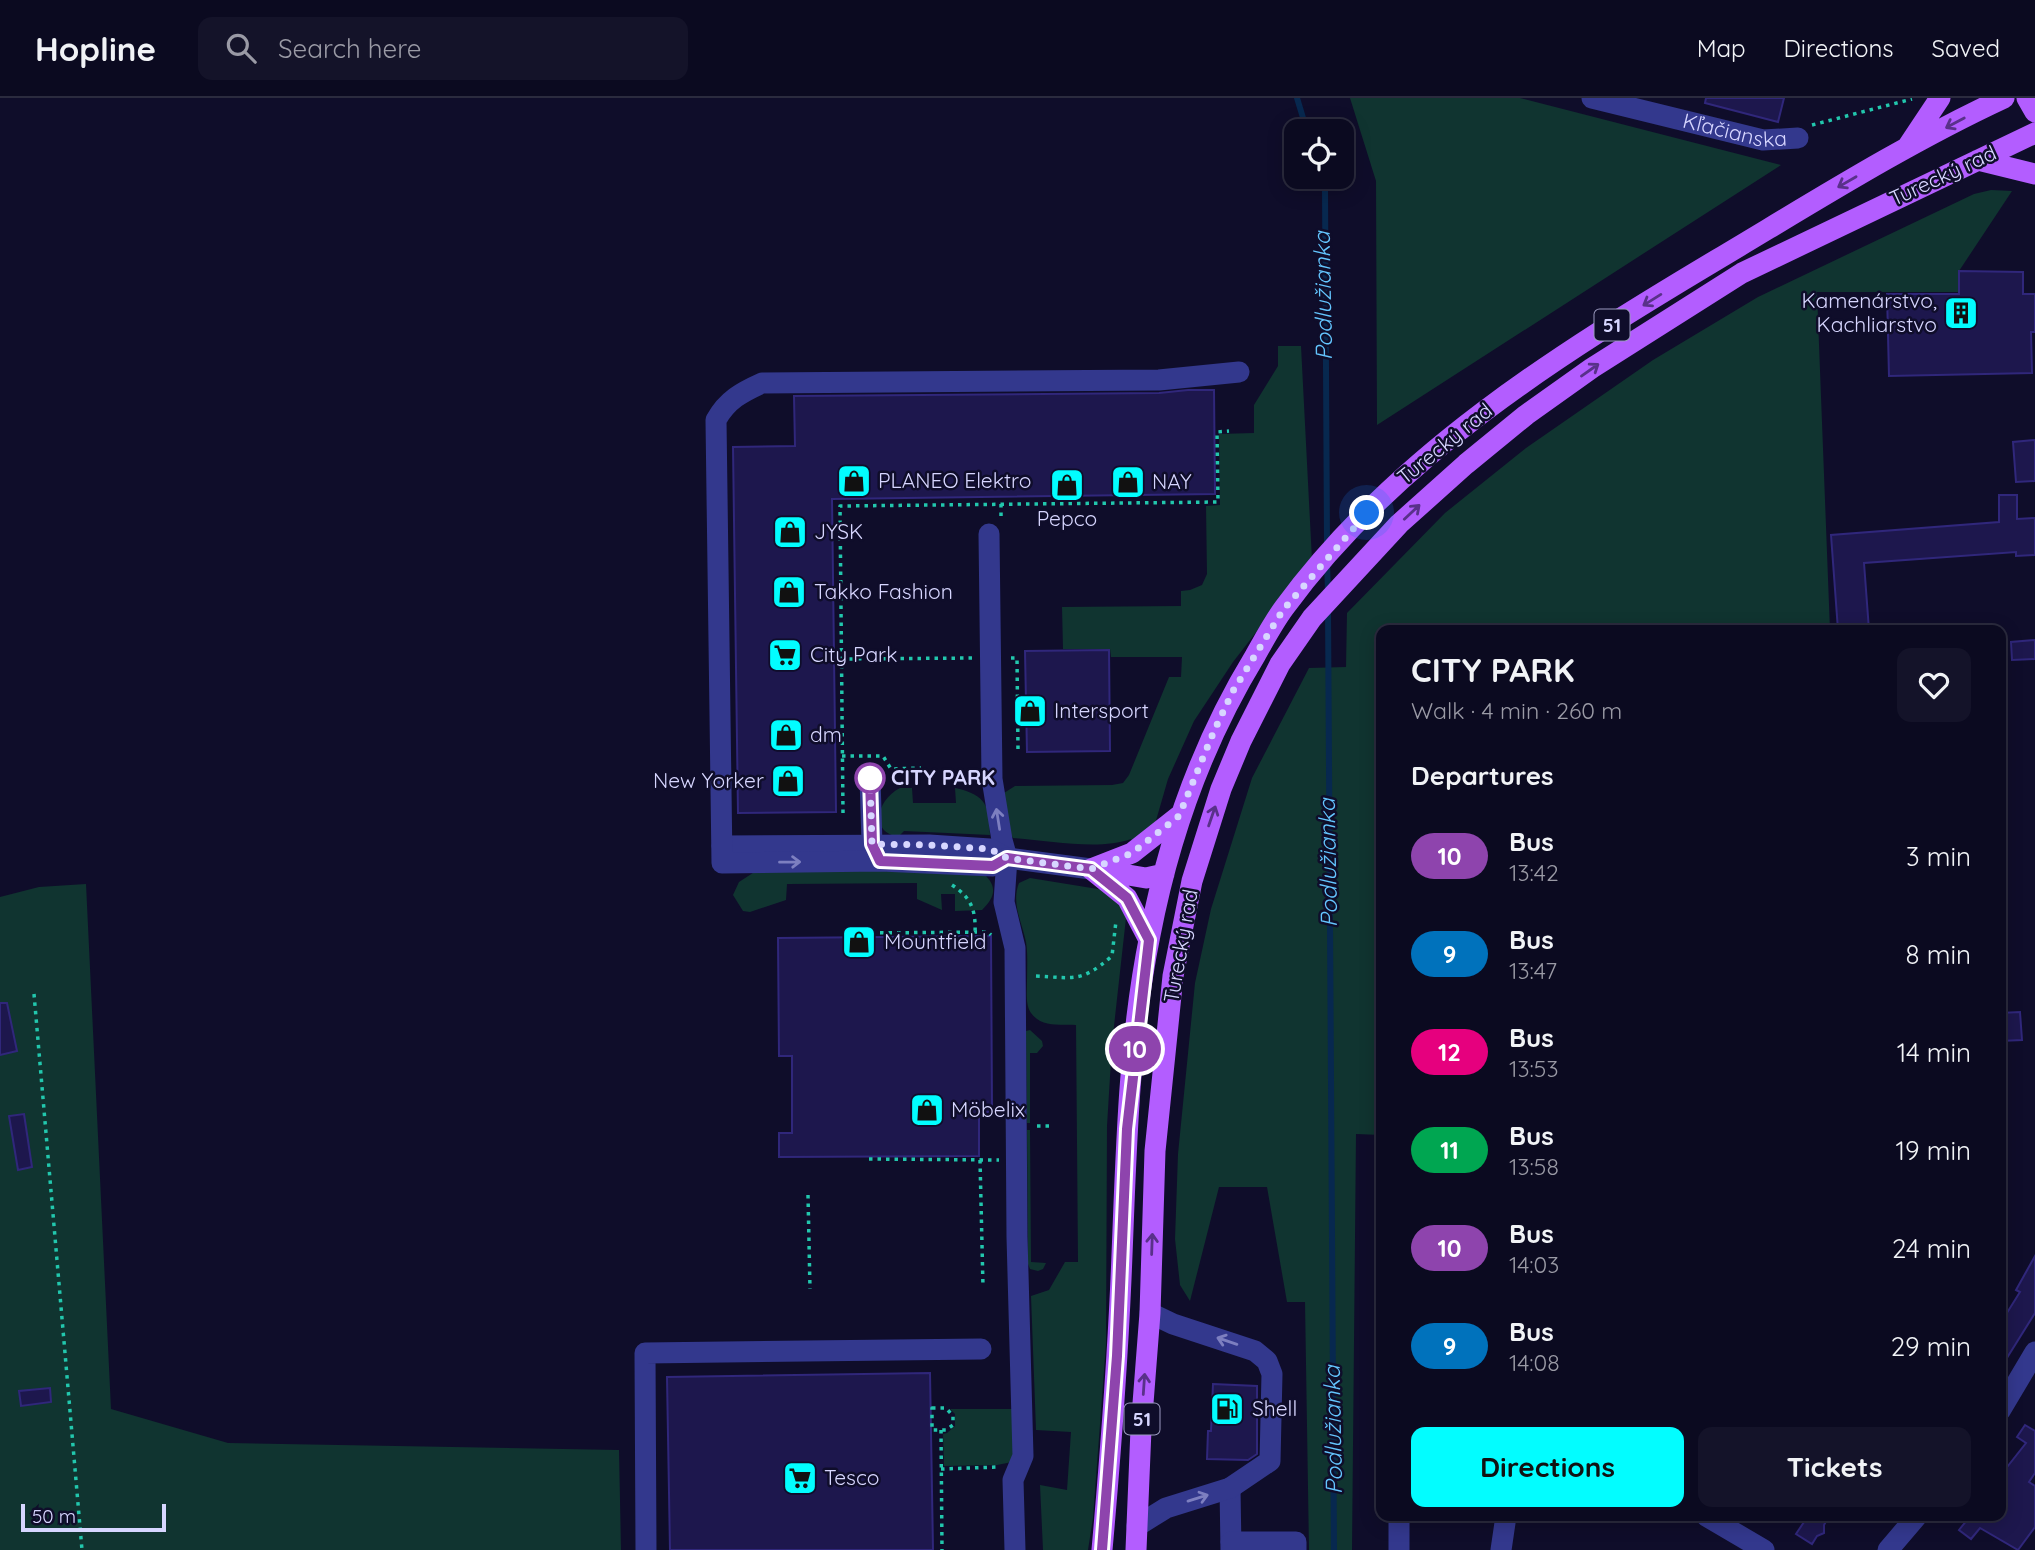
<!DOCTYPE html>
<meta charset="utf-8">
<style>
body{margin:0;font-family:Quicksand,sans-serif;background:#141329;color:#f1f3f6;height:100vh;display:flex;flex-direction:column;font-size:26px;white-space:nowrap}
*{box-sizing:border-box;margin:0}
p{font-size:23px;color:#9a9aa5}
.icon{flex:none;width:38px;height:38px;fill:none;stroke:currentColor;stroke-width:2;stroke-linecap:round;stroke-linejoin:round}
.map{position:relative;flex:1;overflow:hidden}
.sheet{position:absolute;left:1376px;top:527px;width:630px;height:896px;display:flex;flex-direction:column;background:#0b0a20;border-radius:14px;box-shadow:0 4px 18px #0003,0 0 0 2px #2b2b3e}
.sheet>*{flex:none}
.badge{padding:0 14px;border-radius:23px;font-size:24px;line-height:46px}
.controls{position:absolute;left:1284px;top:21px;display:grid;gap:14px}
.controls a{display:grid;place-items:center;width:70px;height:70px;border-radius:14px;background:#0b0a20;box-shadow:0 4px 18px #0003,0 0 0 2px #2b2b3e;font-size:35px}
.scale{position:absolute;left:21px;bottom:18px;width:145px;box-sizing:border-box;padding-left:7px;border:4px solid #d7d6ff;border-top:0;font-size:19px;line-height:24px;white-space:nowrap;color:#d7d6ff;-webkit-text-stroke:5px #0f0d2a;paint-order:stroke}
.you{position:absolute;width:35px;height:35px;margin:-18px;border:5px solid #fff;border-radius:50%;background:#1a73e8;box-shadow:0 0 0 10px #1a73e833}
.map>.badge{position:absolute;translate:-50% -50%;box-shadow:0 0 0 4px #fff}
h2{padding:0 35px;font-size:26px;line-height:63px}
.round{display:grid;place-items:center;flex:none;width:74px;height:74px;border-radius:14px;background:#141329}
.headline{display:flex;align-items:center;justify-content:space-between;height:119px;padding:0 35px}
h1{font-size:33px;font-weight:800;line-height:52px}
.primary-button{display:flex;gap:14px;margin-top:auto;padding:14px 35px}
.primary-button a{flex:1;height:80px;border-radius:14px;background:#02fdff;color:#111;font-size:28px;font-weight:800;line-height:80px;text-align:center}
.primary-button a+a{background:#141329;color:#f1f3f6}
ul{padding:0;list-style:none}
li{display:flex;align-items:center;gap:21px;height:98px;padding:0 35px}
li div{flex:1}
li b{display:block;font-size:26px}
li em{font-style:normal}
li .badge{min-width:77px;font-weight:700;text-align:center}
header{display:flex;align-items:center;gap:42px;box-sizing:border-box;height:98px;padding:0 35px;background:#0b0a20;border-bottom:2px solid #2b2b3e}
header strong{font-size:33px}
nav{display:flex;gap:38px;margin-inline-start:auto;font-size:24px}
.search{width:490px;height:63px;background:#141329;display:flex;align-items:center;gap:18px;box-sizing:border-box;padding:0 24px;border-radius:14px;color:#9a9aa5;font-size:26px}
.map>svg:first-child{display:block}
.green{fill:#103430}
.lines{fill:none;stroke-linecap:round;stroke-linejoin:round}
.stream{stroke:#07284f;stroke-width:6}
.building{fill:#1d174d;stroke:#30277b;stroke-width:2}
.path{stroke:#22c7ad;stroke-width:3.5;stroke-dasharray:3.5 5;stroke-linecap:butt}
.minor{stroke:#33388d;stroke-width:21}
.major{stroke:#b35dff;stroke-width:21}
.oneway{stroke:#59318a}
.oneway2{stroke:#7d7fc0}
.line-casing{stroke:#fff;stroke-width:16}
.line{stroke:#8e44ad;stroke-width:10}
.walk{stroke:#d7d6ff;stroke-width:7;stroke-dasharray:0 12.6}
.stop-dot{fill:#fff;stroke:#8e44ad;stroke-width:3.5}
.labels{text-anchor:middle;stroke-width:5;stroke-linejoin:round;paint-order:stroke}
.shield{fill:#0f0d2a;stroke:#9b9abf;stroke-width:2}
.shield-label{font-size:19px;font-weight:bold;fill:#d7d6ff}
.street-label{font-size:21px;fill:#d7d6ff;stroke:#0f0d2a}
.poi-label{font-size:21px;fill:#d7d6ff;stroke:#0f0d2a;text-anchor:start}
.stop-label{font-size:21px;font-weight:bold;fill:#d7d6ff;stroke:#0f0d2a;text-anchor:start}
.water-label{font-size:23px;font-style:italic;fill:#64c6ff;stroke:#0f0d2a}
</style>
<header>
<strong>Hopline</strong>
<div class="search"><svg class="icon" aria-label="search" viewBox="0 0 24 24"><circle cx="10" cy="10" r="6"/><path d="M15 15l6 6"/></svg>Search here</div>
<nav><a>Map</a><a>Directions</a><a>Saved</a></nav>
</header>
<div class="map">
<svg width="2035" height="1452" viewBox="0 0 2035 1452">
<rect width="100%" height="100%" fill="#0f0d2a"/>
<path class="green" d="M1350,0H1520L1781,67L1377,327L1376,83Z
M1991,92L2012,93L1959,173V194H1817L1830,532H1381V1037L1356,1036L1352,1452H1309L1305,1204H1287L1267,1089H1219L1190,1203L1180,1187L1175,1141L1178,1056L1195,885L1211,811L1252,680L1309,570L1346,569L1347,515L1445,415L1526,350L1653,262L1758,199L1974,96Z
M1278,248H1301L1312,462L1233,564L1194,623L1168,681L1155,726L1133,746L1131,741C1098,753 1048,742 1013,740L1005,729L1004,695L1015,688L1112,687L1123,685L1129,677L1169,579H1181L1182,559H1111L1110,551H1063L1062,509L1181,508V493L1190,492L1202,487L1207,476L1206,408L1220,407L1219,336L1254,335V307L1278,268Z
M900,690H912L913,705H956L955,690C987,697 989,708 990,737L904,733L898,739C868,733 878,701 900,690Z
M759,771L981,773C997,787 997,797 982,812L955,813V796H941L942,812L917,801V785L787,786L786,802L750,814L743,813L733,797L739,784Z
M1030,780L1104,792L1117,800L1126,820L1112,946L1107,1028L1106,1246L1093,1420L1088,1452H1043L1040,1387L1067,1392L1071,1334L1036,1332L1031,1198L1049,1192L1065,1164H1078L1076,927C1060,926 1042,930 1031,915C1025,906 1027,893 1027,883C1027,870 1028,856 1026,844C1022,824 1011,805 1019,785Z
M86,786L111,1311L228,1345L619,1352L621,1452H0V799L39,789Z
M1030,932L1042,943L1043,948L1037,955H1030V1025H1027L1026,933Z
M1027,1032H1030L1031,1164L1046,1165L1043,1171L1038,1173L1030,1171L1028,1166Z
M950,1311H1012L1014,1356L1012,1364L997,1367L944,1368L943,1336L947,1335L955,1328V1316Z"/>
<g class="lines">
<path class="stream" d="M1297,0L1307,33
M1321,79L1325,90L1327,447
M1327,465L1328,493
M1328,511L1334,1452"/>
</g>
<path class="building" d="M1706,0H1784L1778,24L1705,5Z
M1959,173L2023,174V196H2035V234H2031L2032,275L1889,278L1887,196H1959Z
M1188,292H1214L1215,396L832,401L836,714L738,715L733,349L795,348L794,298L1159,295Z
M2035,342V383L2016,384L2013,344Z
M1999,397H2017V421L2035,420V457L2016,458V454L1864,465L1869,532H1838L1831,437L1999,424Z
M2035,542V561L2012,562L2011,544Z
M1109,552L1110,653L1027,654L1025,553Z
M991,838L992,1014H979V1058L779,1059V1035H792V958H779L778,840Z
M0,905H7L17,953L0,957Z
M2020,914L2022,942L2000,943V915Z
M24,1016L32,1069L18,1072L9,1018Z
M2035,1158V1215L2000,1271V1226L2020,1194L2016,1192Z
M930,1275L933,1452H670L667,1279Z
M1213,1286L1257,1288V1356L1248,1362L1207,1361L1208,1333H1211Z
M50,1290L51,1304L21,1308L19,1293Z
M2025,1327L2035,1333V1375L2029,1384L2035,1388V1429L2018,1452L1980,1430L1971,1441L1959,1432L1967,1422L1959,1418H2000V1378L2026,1345L2017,1339Z
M1808,1418H1829L1824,1427V1435L1817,1438L1812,1446L1796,1436Z"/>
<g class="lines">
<path class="path" d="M1812,27L1912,1
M1001,406V422
M1011,560H1017L1018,652
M841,561L972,560
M842,658H883L891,671L921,670
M843,715L840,408L1218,404L1217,334L1229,333
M952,787C972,800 976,813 975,836
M863,835L988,834L991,837
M1036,878C1074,880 1081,885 1112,858L1116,823
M34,896L82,1452
M1037,1028H1052
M869,1061L999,1062
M980,1062L983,1189
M808,1097L810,1191
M932,1310H946L953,1318V1327L946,1332H932Z
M941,1332L942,1452
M941,1371L999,1369"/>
<g class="minor">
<path id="s1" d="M1592,0L1763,42L1798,40"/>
<path d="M989,436L992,681L1002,742L1007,760L1004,804L1015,850L1017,1139L1023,1358L1013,1382L1015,1452"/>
<path d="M870,680L872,746L878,758"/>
<path d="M722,748L929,747L990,751L1007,760L1091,771"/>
<path d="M1007,760L993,768L881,763L722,765L716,322C727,302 742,294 762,285L1159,282L1239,274"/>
<path d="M2000,1313L2035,1254"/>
<path d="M1230,1390L1231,1452"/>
<path d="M1706,1418L1764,1452"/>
<path d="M1137,1428L1166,1410L1230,1390L1270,1363L1272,1276L1267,1263L1255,1253L1173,1226L1150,1215"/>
<path d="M1231,1444H1296V1452"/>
<path d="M646,1452L645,1255L981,1251"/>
<path d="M1399,1452V1418"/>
<path d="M1501,1452L1506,1418"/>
<path d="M1888,1452L1917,1418"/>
</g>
<path class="major" d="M2027,0L2035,14
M1908,48L1940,0
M1978,62L2035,76
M1091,771L1132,755L1179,718
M1091,771L1127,800L1149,842
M1093,771L1146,780L1164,776
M1102,1452C1110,1362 1117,1272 1121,1181C1126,1067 1127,950 1150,837C1169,738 1202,645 1255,558C1264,542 1273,525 1284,510C1395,358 1559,256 1718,161C1812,105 1905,46 2004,0
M1136,1452L1141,1331L1150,1215L1155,1053L1173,878L1192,783L1221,691L1241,643L1280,566L1312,520L1399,426L1466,366L1526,317L1592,270L1742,175L2035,35"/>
</g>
<defs><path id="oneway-shaft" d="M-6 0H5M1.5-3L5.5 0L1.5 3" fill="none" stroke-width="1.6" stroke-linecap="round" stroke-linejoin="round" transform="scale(1.75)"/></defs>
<g class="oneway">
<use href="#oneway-shaft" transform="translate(1955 25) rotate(152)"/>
<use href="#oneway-shaft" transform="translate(1847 84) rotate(150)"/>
<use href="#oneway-shaft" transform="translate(1652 202) rotate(148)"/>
<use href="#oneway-shaft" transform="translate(1590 272) rotate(-35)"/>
<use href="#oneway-shaft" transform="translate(1412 414) rotate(-43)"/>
<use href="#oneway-shaft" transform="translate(1212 718) rotate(-71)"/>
<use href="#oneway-shaft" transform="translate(1152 1146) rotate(-88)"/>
<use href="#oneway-shaft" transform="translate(1144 1286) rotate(-86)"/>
</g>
<g class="oneway2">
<use href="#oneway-shaft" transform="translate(998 721) rotate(-99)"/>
<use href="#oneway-shaft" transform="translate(790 764) rotate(-1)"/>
<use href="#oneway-shaft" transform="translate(1227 1243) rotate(-161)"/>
<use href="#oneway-shaft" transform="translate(1198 1400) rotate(-17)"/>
</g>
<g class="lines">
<g class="line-casing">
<path id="line" d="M870,680L872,746L880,763L993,768L1007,760L1091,771L1127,800L1149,842L1127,1031L1117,1258L1102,1452"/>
</g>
<use href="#line" class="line"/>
<path class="walk" d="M870,680L872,746L929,747L990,751L1007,760L1091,771L1132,755L1179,718L1214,633L1233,593L1283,512L1367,415"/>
</g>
<defs>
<g id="building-square" transform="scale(1.75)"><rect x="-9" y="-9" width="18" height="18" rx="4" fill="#02fdff" stroke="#0f0d2a"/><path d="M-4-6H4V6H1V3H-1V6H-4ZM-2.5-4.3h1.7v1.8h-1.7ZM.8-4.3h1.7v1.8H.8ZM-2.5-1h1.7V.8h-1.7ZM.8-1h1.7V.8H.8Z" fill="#111"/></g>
<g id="shop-square" transform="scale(1.75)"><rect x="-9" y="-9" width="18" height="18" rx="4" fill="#02fdff" stroke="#0f0d2a"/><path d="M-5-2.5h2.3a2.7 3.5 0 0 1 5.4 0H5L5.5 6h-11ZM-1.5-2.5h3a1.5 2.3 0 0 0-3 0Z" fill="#111"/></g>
<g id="supermarket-square" transform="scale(1.75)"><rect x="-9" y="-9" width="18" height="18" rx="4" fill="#02fdff" stroke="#0f0d2a"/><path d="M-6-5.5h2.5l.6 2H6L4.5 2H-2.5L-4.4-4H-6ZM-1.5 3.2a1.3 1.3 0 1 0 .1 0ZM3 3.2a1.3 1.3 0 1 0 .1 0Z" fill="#111"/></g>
<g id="fuel-square" transform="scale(1.75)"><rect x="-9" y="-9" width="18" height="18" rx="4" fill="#02fdff" stroke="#0f0d2a"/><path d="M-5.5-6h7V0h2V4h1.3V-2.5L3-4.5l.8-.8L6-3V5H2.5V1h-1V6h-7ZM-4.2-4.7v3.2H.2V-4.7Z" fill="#111"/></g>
</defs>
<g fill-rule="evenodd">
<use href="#building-square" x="1961" y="215"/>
<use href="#shop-square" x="854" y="383"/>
<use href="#shop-square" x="1128" y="384"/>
<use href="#shop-square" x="1067" y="387"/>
<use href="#shop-square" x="790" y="434"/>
<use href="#shop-square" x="789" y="494"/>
<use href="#supermarket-square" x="785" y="557"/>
<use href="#shop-square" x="1030" y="613"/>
<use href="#shop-square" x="786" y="637"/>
<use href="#shop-square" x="788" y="683"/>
<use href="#shop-square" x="859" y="844"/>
<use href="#shop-square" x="927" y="1012"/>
<use href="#fuel-square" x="1227" y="1311"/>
<use href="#supermarket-square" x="800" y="1380"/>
</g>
<circle class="stop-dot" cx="870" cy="680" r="14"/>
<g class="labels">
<g class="shield">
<rect x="1594.5" y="211.5" width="35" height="31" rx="5"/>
<rect x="1124.5" y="1305.5" width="35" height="31" rx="5"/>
</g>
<g class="shield-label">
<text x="1612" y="234">51</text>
<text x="1142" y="1328">51</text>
</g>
<g class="street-label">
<text dy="7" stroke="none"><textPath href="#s1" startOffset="147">Kľačianska</textPath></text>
<text transform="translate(1943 78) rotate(-25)" y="7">Turecký rad</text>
<text transform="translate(1445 346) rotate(-39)" y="7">Turecký rad</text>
<text transform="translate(1181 848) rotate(-80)" y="7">Turecký rad</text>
</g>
<g class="poi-label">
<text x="1937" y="210" text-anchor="end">Kamenárstvo,<tspan x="1937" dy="24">Kachliarstvo</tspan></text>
<text x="878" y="390">PLANEO Elektro</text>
<text x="1152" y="391">NAY</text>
<text x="1067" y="428" text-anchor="middle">Pepco</text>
<text x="814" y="441">JYSK</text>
<text x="814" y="501">Takko Fashion</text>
<text x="810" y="564">City Park</text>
<text x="1054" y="620">Intersport</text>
<text x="810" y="644">dm</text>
<text x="764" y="690" text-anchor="end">New Yorker</text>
<text x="884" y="851">Mountfield</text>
<text x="951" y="1019">Möbelix</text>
<text x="1252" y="1318">Shell</text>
<text x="824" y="1387">Tesco</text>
</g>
<g class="stop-label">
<text x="891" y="687">CITY PARK</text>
</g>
<g class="water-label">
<text transform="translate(1323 198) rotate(-91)" y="8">Podlužianka</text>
<text transform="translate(1328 765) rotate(-91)" y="8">Podlužianka</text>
<text transform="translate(1333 1332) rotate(-91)" y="8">Podlužianka</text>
</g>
</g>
</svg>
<div class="controls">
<a><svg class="icon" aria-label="locate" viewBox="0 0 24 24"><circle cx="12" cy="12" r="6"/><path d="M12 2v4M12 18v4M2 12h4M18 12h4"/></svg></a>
</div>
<div class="scale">50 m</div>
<div class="you" style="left:1367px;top:415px"></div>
<b class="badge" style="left:1135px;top:951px;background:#8e44ad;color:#fff">10</b>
<section class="sheet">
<div class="headline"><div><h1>CITY PARK</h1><p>Walk · 4 min · 260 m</p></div><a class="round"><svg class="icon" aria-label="heart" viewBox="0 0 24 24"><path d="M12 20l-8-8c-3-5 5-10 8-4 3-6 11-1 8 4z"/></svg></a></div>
<h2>Departures</h2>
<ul>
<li><span class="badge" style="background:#8e44ad;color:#fff">10</span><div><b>Bus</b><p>13:42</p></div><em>3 min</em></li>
<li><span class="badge" style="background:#0072bc;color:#fff">9</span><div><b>Bus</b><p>13:47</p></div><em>8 min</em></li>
<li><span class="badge" style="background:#e6007e;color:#fff">12</span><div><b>Bus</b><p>13:53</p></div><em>14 min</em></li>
<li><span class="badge" style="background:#00a651;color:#fff">11</span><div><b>Bus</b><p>13:58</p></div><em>19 min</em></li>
<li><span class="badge" style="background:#8e44ad;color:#fff">10</span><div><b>Bus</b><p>14:03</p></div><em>24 min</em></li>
<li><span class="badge" style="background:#0072bc;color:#fff">9</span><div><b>Bus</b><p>14:08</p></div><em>29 min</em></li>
</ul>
<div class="primary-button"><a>Directions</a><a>Tickets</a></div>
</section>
</div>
